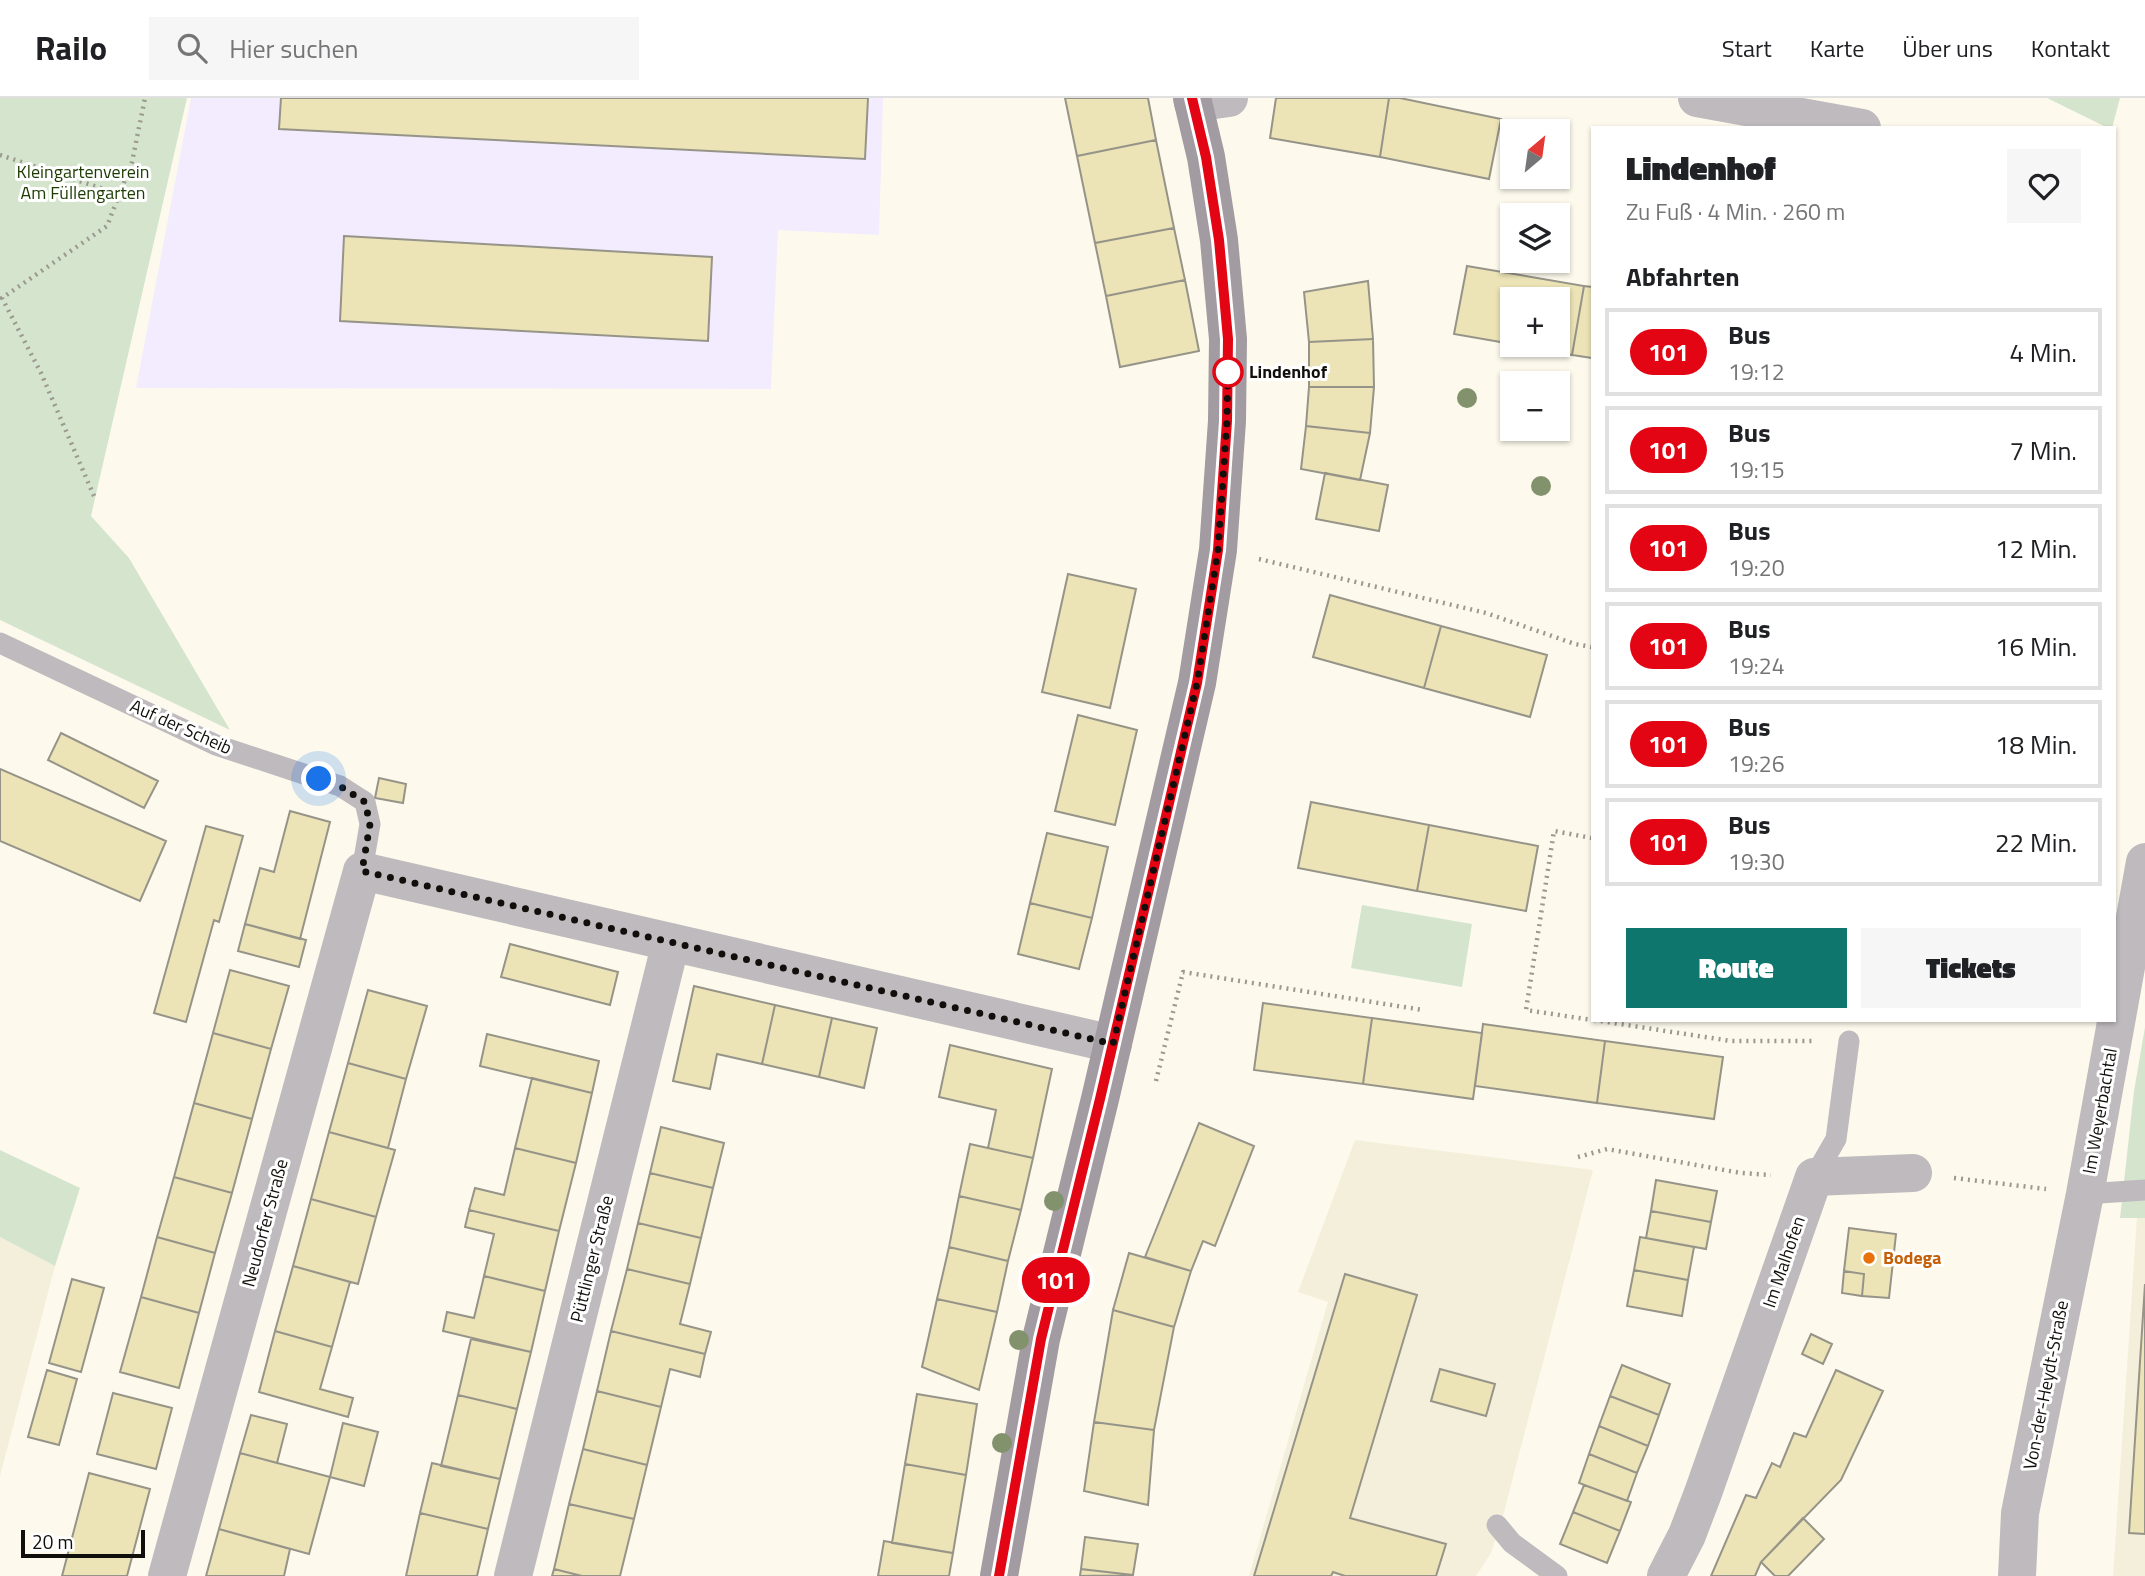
<!DOCTYPE html>
<html lang="de">
<meta charset="utf-8">
<style>
body{margin:0;font-family:"Titillium Web",sans-serif;background:#f6f6f6;color:#202124;height:100vh;display:flex;flex-direction:column;font-size:26px;white-space:nowrap}
*{box-sizing:border-box;margin:0}
p{font-size:23px;color:#757577}
.icon{flex:none;width:38px;height:38px;fill:none;stroke:currentColor;stroke-width:2;stroke-linecap:round;stroke-linejoin:round}
.map{position:relative;flex:1;overflow:hidden}
.details{position:absolute;left:1591px;top:28px;width:525px;height:896px;display:flex;flex-direction:column;background:#fff;border-radius:0px;box-shadow:0 2px 5px #0004}
.details>*{flex:none}
.badge{padding:0 14px;border-radius:23px;font-size:24px;line-height:46px}
.needle{width:46px;rotate:29deg}
.controls{position:absolute;left:1500px;top:21px;display:grid;gap:14px}
.controls a{display:grid;place-items:center;width:70px;height:70px;border-radius:0px;background:#fff;box-shadow:0 2px 5px #0004;font-size:35px}
.scale{position:absolute;left:21px;bottom:18px;width:124px;box-sizing:border-box;padding-left:7px;border:4px solid #100f0b;border-top:0;font-size:19px;line-height:24px;white-space:nowrap;color:#100f0b;-webkit-text-stroke:5px #fff;paint-order:stroke}
.you{position:absolute;width:35px;height:35px;margin:-18px;border:5px solid #fff;border-radius:50%;background:#1a73e8;box-shadow:0 0 0 10px #1a73e833}
.map>.badge{position:absolute;translate:-50% -50%;box-shadow:0 0 0 4px #fff}
h2{padding:0 35px;font-size:26px;line-height:63px}
.round{display:grid;place-items:center;flex:none;width:74px;height:74px;border-radius:0px;background:#f6f6f6}
.overview{display:flex;align-items:center;justify-content:space-between;height:119px;padding:0 35px}
h1{font-size:33px;font-weight:800;line-height:52px}
.primary-button{display:flex;gap:14px;margin-top:auto;padding:14px 35px}
.primary-button a{flex:1;height:80px;border-radius:0px;background:#0f766e;color:#fff;font-size:28px;font-weight:800;line-height:80px;text-align:center}
.primary-button a+a{background:#f6f6f6;color:#202124}
ul{padding:0;list-style:none}
li{display:flex;align-items:center;gap:21px;height:88px;margin:0 14px 10px;padding:0 21px;border:4px solid #e0e0e0;border-radius:0px}
li div{flex:1}
li b{display:block;font-size:26px}
li em{font-style:normal}
li .badge{min-width:77px;font-weight:700;text-align:center}
header{display:flex;align-items:center;gap:42px;box-sizing:border-box;height:98px;padding:0 35px;background:#fff;border-bottom:2px solid #e0e0e0}
header strong{font-size:33px}
nav{display:flex;gap:38px;margin-inline-start:auto;font-size:24px}
.search{width:490px;height:63px;background:#f6f6f6;display:flex;align-items:center;gap:18px;box-sizing:border-box;padding:0 24px;border-radius:0px;color:#757577;font-size:26px}
.map>svg:first-child{display:block}
.built{fill:#f3efda}
.industrial{fill:#f2ecfe}
.green{fill:#d5e5cd}
.building{fill:#ece3b6;stroke:#969488;stroke-width:2}
.lines{fill:none;stroke-linecap:round;stroke-linejoin:round}
.path{stroke:#9a988f;stroke-width:4.5;stroke-dasharray:2 5;stroke-linecap:butt}
.lane{stroke:#bfbabe;stroke-width:21}
.street{stroke:#bfbabe;stroke-width:38}
.secondary{stroke:#a29ba1;stroke-width:38}
.tree{fill:#81926c}
.line-casing{stroke:#fff;stroke-width:16}
.line{stroke:#e30513;stroke-width:10}
.walk{stroke:#100f0b;stroke-width:7;stroke-dasharray:0 12.6}
.stop-dot{fill:#fff;stroke:#e30513;stroke-width:3.5}
.food-dot{fill:#e8710a;stroke:#fff;stroke-width:2.5}
.labels{text-anchor:middle;stroke-width:6;stroke-linejoin:round;paint-order:stroke}
.park-label{font-size:18px;fill:#1c3c03;stroke:#fff}
.stop-label{font-size:18px;font-weight:bold;fill:#100f0b;stroke:#fff;text-anchor:start}
.street-label{font-size:18px;fill:#100f0b;stroke:#fff}
.food-label{font-size:18px;font-weight:bold;fill:#c56008;stroke:#fff;text-anchor:start}
</style>
<header>
<strong>Railo</strong>
<div class="search"><svg class="icon" aria-label="search" viewBox="0 0 24 24"><circle cx="10" cy="10" r="6"/><path d="M15 15l6 6"/></svg>Hier suchen</div>
<nav><a>Start</a><a>Karte</a><a>Über uns</a><a>Kontakt</a></nav>
</header>
<div class="map">
<svg width="2145" height="1478" viewBox="0 0 2145 1478">
<rect width="100%" height="100%" fill="#fdfaed"/>
<path class="built" d="M1355,1042L1593,1072L1503,1418L1491,1455L1476,1478H1249L1328,1204L1298,1194Z
M2137,1119L2145,1120V1478H2113Z
M0,1139L55,1168L0,1378Z"/>
<path class="industrial" d="M191,0H883L879,137L778,132L771,291L136,290Z"/>
<path class="green" d="M0,0H187L91,418L129,460L230,632L0,522Z
M2047,0H2120L2112,30H2108Z
M1362,807L1472,826L1462,889L1351,870Z
M2145,929V1120H2120L2134,993Z
M0,1052L80,1090L55,1168L0,1139Z"/>
<path class="building" d="M281,0H868L865,61L279,31Z
M1065,0H1148L1156,42L1077,58Z
M1276,0H1389L1380,59L1270,40Z
M1389,0H1400L1501,21L1489,81L1380,59Z
M1156,42L1174,130L1095,145L1077,58Z
M1174,130L1185,182L1106,198L1095,145Z
M344,138L712,159L708,243L340,223Z
M1467,168L1584,188L1572,257L1514,247H1558V201H1512V246L1454,236Z
M1185,182L1199,253L1120,269L1106,198Z
M1368,183L1373,241L1309,244L1304,194Z
M1584,188L1592,189V260L1572,257Z
M1373,241L1374,289H1309V244Z
M1309,289H1374L1370,335L1306,328Z
M1306,328L1370,335L1360,382L1301,371Z
M1325,375L1388,387L1379,433L1316,421Z
M1068,476L1136,491L1110,610L1042,594Z
M1330,497L1441,528L1424,590L1313,559Z
M1441,528L1547,557L1530,619L1424,590Z
M1078,617L1137,632L1115,727L1055,713Z
M61,635L158,683L144,710L48,662Z
M0,671L166,743L140,803L0,743Z
M379,680L406,686L403,705L375,700Z
M1311,704L1429,727L1417,793L1298,770Z
M290,713L330,724L300,841L245,826L260,770L274,774Z
M1429,727L1538,748L1526,813L1417,793Z
M206,728L243,738L219,824L214,822L186,924L154,915Z
M1047,735L1108,749L1092,820L1030,805Z
M1030,805L1092,820L1079,871L1018,856Z
M245,826L306,842L299,869L238,853Z
M510,846L618,874L610,907L501,879Z
M230,872L289,888L271,951L213,935Z
M694,888L775,907L762,966L717,956L710,991L673,983Z
M368,892L427,908L406,981L348,965Z
M1263,905L1372,920L1363,986L1254,972Z
M775,907L832,920L819,979L762,966Z
M832,920L877,930L864,990L819,979Z
M1372,920L1482,935L1473,1001L1363,986Z
M1483,926L1605,943L1597,1005L1475,988Z
M213,935L271,951L252,1021L194,1005Z
M487,936L599,963L592,995L480,968Z
M1605,943L1723,959L1714,1021L1597,1005Z
M950,947L1052,971L1033,1060L988,1050L996,1012L939,999Z
M348,965L406,981L388,1050L329,1034Z
M532,980L592,995L576,1065L515,1050Z
M194,1005L252,1021L232,1095L174,1079Z
M1199,1025L1254,1048L1215,1148L1203,1143L1191,1173L1145,1159Z
M661,1029L724,1045L713,1090L650,1075Z
M329,1034L395,1052L376,1119L311,1101Z
M970,1046L1033,1060L1021,1112L959,1098Z
M515,1050L576,1065L559,1133L469,1112L475,1090L504,1097Z
M650,1075L713,1090L701,1140L638,1125Z
M174,1079L232,1095L215,1155L157,1139Z
M1656,1082L1717,1093L1711,1124L1651,1113Z
M959,1098L1021,1112L1008,1163L949,1149Z
M311,1101L376,1119L358,1186L293,1168Z
M469,1112L559,1133L545,1193L484,1178L494,1136L465,1129Z
M1651,1113L1711,1124L1706,1151L1646,1140Z
M638,1125L701,1140L690,1186L627,1171Z
M1849,1130L1896,1136L1889,1200L1862,1198L1864,1176L1844,1173Z
M157,1139L215,1155L199,1215L141,1199Z
M1640,1139L1694,1149L1688,1182L1634,1172Z
M949,1149L1008,1163L997,1214L937,1201Z
M1129,1155L1191,1173L1174,1229L1113,1212Z
M293,1168L350,1184L332,1249L275,1233Z
M627,1171L690,1186L680,1226L711,1234L705,1256L611,1233Z
M1634,1172L1688,1182L1682,1218L1627,1208Z
M1844,1173L1864,1176L1862,1198L1842,1195Z
M1345,1176L1417,1197L1350,1420L1446,1446L1436,1478H1345L1333,1474L1331,1478H1254Z
M484,1178L545,1193L531,1254L443,1233L447,1214L474,1220Z
M72,1181L104,1190L81,1274L49,1265Z
M2145,1186V1436L2129,1435Z
M141,1199L199,1215L179,1290L120,1274Z
M937,1201L997,1214L979,1292L922,1269Z
M1113,1212L1174,1229L1154,1332L1094,1324Z
M275,1233L332,1249L320,1291L353,1300L348,1319L259,1294Z
M611,1233L705,1256L700,1279L670,1271L661,1309L597,1293Z
M1811,1236L1832,1246L1823,1266L1802,1256Z
M471,1241L531,1254L517,1311L458,1297Z
M1622,1267L1670,1286L1659,1317L1610,1298Z
M1440,1271L1495,1286L1486,1318L1431,1303Z
M47,1272L77,1281L59,1347L28,1339Z
M1836,1272L1883,1293L1841,1382L1761,1464L1755,1478H1711L1746,1397L1756,1400L1772,1365L1780,1369L1794,1335L1806,1339Z
M597,1293L661,1309L647,1367L583,1351Z
M113,1295L172,1310L156,1371L97,1356Z
M917,1296L977,1306L966,1377L905,1366Z
M458,1297L517,1311L500,1381L441,1368Z
M1610,1298L1659,1317L1648,1348L1599,1328Z
M251,1317L287,1326L277,1365L240,1355Z
M1094,1324L1154,1332L1148,1407L1084,1393Z
M343,1325L378,1334L364,1388L330,1379Z
M1599,1328L1648,1348L1637,1375L1589,1356Z
M583,1351L647,1367L634,1421L569,1406Z
M240,1355L330,1379L309,1456L219,1431Z
M1589,1356L1637,1375L1627,1403L1579,1385Z
M432,1365L500,1381L488,1431L420,1415Z
M905,1366L966,1377L953,1455L892,1445Z
M89,1375L150,1391L127,1478H62Z
M1584,1387L1631,1404L1620,1433L1573,1414Z
M569,1406L634,1421L620,1478H582L554,1471Z
M1573,1414L1620,1433L1607,1465L1560,1446Z
M420,1415L488,1431L477,1478H406Z
M1803,1420L1824,1441L1788,1478H1775L1761,1464Z
M219,1431L290,1451L284,1478H206Z
M1085,1439L1138,1446L1133,1477L1081,1471Z
M884,1443L953,1455L949,1478H878Z
M554,1471L582,1478H552Z
M1081,1471L1133,1477L1080,1478Z"/>
<g class="lines">
<path class="path" d="M0,57L119,96
M94,398L41,275L2,200L107,128L132,64L145,0
M1259,461L1486,515L1575,546L1592,549
M1592,740L1554,733L1526,912L1592,922
M1594,922L1731,943H1816
M1156,983L1183,874L1423,912
M1578,1059L1607,1051L1741,1075L1771,1077
M1954,1080L2046,1091"/>
<path class="lane" d="M0,545L216,647L340,688L365,704L370,726L362,773
M1814,1079L1836,1041L1849,943
M2085,1096L2145,1092
M1497,1427L1512,1445L1557,1478"/>
<path class="street" d="M1697,0L1862,30
M1193,5L1229,0
M167,1478L362,773L1113,946
M513,1478L671,844
M1666,1478L1687,1437L1703,1395L1814,1079L1913,1075
M2017,1478L2020,1415L2085,1096L2145,764"/>
<path class="secondary" d="M999,1478L1041,1241L1100,1001L1197,585L1218,452L1227,323L1228,241L1219,142L1206,59L1192,0"/>
</g>
<g class="tree">
<circle cx="1467" cy="300" r="10"/>
<circle cx="1541" cy="388" r="10"/>
<circle cx="1054" cy="1103" r="10"/>
<circle cx="1019" cy="1242" r="10"/>
<circle cx="1002" cy="1345" r="10"/>
</g>
<g class="lines">
<g class="line-casing">
<path id="line" d="M999,1478L1041,1241L1100,1001L1197,585L1218,452L1227,323L1228,241L1219,142L1206,59L1192,0"/>
</g>
<use href="#line" class="line"/>
<path class="walk" d="M319,681L340,688L365,704L370,726L362,773L1113,946L1197,585L1218,452L1227,323L1228,263V274"/>
</g>
<circle class="stop-dot" cx="1228" cy="274" r="14"/>
<circle class="food-dot" cx="1869" cy="1160" r="7"/>
<g class="labels">
<g class="park-label">
<text x="83" y="80">Kleingartenverein<tspan x="83" dy="21">Am Füllengarten</tspan></text>
</g>
<g class="stop-label">
<text x="1249" y="280">Lindenhof</text>
</g>
<g class="street-label">
<text transform="translate(181 629) rotate(24)" y="6">Auf der Scheib</text>
<text transform="translate(2100 1013) rotate(-80)" y="6">Im Weyerbachtal</text>
<text transform="translate(265 1125) rotate(-75)" y="6">Neudorfer Straße</text>
<text transform="translate(592 1161) rotate(-76)" y="6">Püttlinger Straße</text>
<text transform="translate(1784 1164) rotate(-71)" y="6">Im Malhofen</text>
<text transform="translate(2046 1287) rotate(-79)" y="6">Von-der-Heydt-Straße</text>
</g>
<g class="food-label">
<text x="1883" y="1166">Bodega</text>
</g>
</g>
</svg>
<div class="controls">
<a><svg class="needle" viewBox="-14 -14 28 28"><path d="M0-13l5 13h-10z" fill="#e53935"/><path d="M0 13l5-13h-10z" fill="#757577"/></svg></a>
<a><svg class="icon" aria-label="layers" viewBox="0 0 24 24"><path d="M12 4l9 5-9 5-9-5zM3 14l9 5 9-5"/></svg></a>
<a>+</a>
<a>−</a>
</div>
<div class="scale">20 m</div>
<div class="you" style="left:319px;top:681px"></div>
<b class="badge" style="left:1056px;top:1182px;background:#e30513;color:#fff">101</b>
<section class="details">
<div class="overview"><div><h1>Lindenhof</h1><p>Zu Fuß · 4 Min. · 260 m</p></div><a class="round"><svg class="icon" aria-label="heart" viewBox="0 0 24 24"><path d="M12 20l-8-8c-3-5 5-10 8-4 3-6 11-1 8 4z"/></svg></a></div>
<h2>Abfahrten</h2>
<ul>
<li><span class="badge" style="background:#e30513;color:#fff">101</span><div><b>Bus</b><p>19:12</p></div><em>4 Min.</em></li>
<li><span class="badge" style="background:#e30513;color:#fff">101</span><div><b>Bus</b><p>19:15</p></div><em>7 Min.</em></li>
<li><span class="badge" style="background:#e30513;color:#fff">101</span><div><b>Bus</b><p>19:20</p></div><em>12 Min.</em></li>
<li><span class="badge" style="background:#e30513;color:#fff">101</span><div><b>Bus</b><p>19:24</p></div><em>16 Min.</em></li>
<li><span class="badge" style="background:#e30513;color:#fff">101</span><div><b>Bus</b><p>19:26</p></div><em>18 Min.</em></li>
<li><span class="badge" style="background:#e30513;color:#fff">101</span><div><b>Bus</b><p>19:30</p></div><em>22 Min.</em></li>
</ul>
<div class="primary-button"><a>Route</a><a>Tickets</a></div>
</section>
</div>
